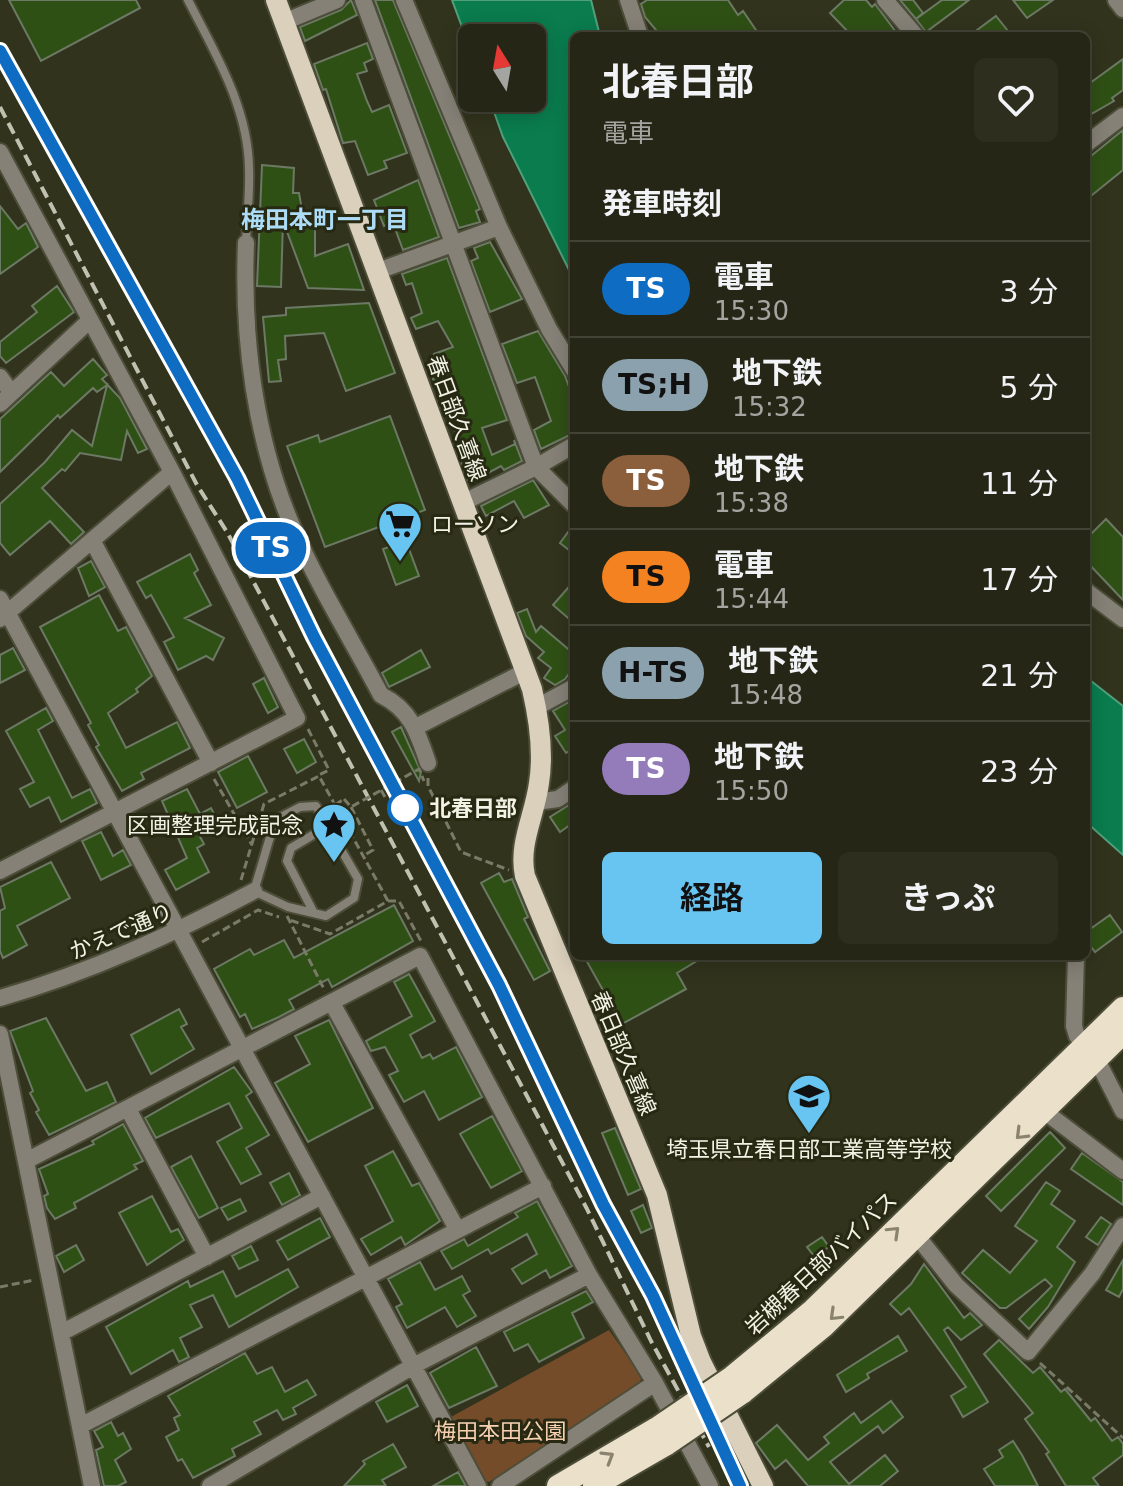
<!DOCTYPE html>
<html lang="ja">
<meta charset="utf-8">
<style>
body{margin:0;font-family:"DejaVu Sans","Noto Sans JP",sans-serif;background:#2e2e1f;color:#f1f3f6;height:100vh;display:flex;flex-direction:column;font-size:30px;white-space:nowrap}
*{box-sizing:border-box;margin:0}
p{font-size:26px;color:#a4a5a1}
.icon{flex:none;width:44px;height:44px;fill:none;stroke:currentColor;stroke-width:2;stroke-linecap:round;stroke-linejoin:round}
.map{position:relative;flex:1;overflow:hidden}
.side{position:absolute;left:570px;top:32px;width:520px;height:928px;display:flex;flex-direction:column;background:#262616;border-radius:12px;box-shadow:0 4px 20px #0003,0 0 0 2px #424335}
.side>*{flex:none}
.badge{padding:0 16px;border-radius:26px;font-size:28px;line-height:52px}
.needle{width:52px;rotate:349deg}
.fabs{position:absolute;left:458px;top:24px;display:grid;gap:16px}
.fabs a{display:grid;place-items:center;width:88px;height:88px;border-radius:12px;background:#262616;box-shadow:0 4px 20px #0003,0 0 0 2px #424335;font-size:40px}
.map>.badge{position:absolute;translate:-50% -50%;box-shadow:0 0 0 4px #fff}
h2{padding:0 32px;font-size:30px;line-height:72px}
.round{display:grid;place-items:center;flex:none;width:84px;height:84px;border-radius:12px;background:#2e2e1f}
.summary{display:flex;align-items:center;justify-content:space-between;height:136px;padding:0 32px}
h1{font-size:38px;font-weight:700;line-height:60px}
.button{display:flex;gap:16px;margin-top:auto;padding:16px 32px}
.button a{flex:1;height:92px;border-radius:12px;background:#68c4f0;color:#111;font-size:32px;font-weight:700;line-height:92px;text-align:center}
.button a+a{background:#2e2e1f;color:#f1f3f6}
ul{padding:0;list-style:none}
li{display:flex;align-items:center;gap:24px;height:96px;padding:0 32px;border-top:2px solid #424335}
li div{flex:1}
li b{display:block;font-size:30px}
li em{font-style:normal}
li .badge{min-width:88px;font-weight:700;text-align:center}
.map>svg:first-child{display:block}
.green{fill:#744c2a}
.water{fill:#0a7c4e;stroke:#50a07b;stroke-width:2}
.building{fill:#2f5015;stroke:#6c7964;stroke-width:2}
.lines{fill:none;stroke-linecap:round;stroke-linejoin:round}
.service-casing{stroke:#4d4e39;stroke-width:12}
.minor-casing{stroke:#4d4e39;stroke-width:20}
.tertiary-casing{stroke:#4d4e39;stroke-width:20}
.primary-casing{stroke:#4d4e39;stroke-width:24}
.trunk-casing{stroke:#4d4e39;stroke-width:26}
.path{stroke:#797a67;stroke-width:3;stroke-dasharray:8 4;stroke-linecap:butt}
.service{stroke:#868177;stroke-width:8}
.minor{stroke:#868177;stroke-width:16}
.tertiary{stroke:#868177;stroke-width:16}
.primary{stroke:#dad0bc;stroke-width:20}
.trunk{stroke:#ebe0ca;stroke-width:22}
.rail{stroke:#c0c1b1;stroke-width:4;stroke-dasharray:12 6;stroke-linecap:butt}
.trunk-bridge-casing{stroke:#4d4e39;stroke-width:26;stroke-linecap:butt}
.path-bridge{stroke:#797a67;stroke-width:3;stroke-dasharray:8 4;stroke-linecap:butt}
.trunk-bridge{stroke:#ebe0ca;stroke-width:22}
.oneway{stroke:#8a846e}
.line-casing{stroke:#fff;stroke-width:18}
.line{stroke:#0f6cc3;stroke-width:12}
.stop-dot{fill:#fff;stroke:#0f6cc3;stroke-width:4}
.labels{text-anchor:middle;stroke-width:6;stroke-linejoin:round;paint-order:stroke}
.street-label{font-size:22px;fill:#f2f3e5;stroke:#282913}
.poi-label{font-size:22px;fill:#f2f3e5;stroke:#282913;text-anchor:start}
.stop-label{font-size:22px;font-weight:bold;fill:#f2f3e5;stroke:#282913;text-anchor:start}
.park-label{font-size:22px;fill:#f6d0b1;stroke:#282913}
.neighbourhood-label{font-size:24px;font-weight:bold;fill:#addcf6;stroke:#282913}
</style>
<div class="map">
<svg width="1123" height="1486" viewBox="0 0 1123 1486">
<rect width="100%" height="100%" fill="#32331d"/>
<path class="green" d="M609,1330L642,1377L639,1384L489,1482L482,1480L451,1417Z"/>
<path class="water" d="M452,0H591L600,36H574V280L503,137L489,98H532V38H472V54Z
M1086,677L1123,706V855L1086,822Z"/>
<path class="building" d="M9,0H136L140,8L41,61Z
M351,0L357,15L305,41L300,27L341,10Z
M375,0H393L480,209L476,211L480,222L459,228Z
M647,0H728L738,15L743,11L760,36H661L645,17L641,4Z
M844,0H866L872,7L875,4L899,36H852L830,13Z
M900,0H913L923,13L916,19Z
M942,0H969L926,32L916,19Z
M1013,0H1053L1027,18Z
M996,16L1012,36H969Z
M367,43L373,59L364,63L367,71L357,74L367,101L372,112L389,105L407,153L384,161L387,168L368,175L355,141L343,143L326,89L323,90L314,64Z
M1123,59V90L1112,98L1114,101L1086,117V86Z
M1123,130V170L1086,200V160Z
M262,165L294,168L293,193H299L301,204L299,228H315V256L348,244L364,290L308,288L283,221L281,287L257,286Z
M418,180L439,237L403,250L393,223L384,226L374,200Z
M0,206L18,229L26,223L38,247L0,274Z
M490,242L522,299L490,312L471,261L478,258L474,248Z
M447,258L507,420L482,428L492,455L515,444L514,440L522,461L504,470L501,466L469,483L457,449L461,450L451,418L429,370L434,369L430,359L435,358L434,354L453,347L438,321L416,329L411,318L422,313L412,283L406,285L402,274Z
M57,286L74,312L6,363L0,356V342L37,312L32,306Z
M369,303L395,373L346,391L324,333L285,336L286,359L278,360L281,381L269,382L263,317L286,315V308Z
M538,331L565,376L574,400V433L541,449L534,430L551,421L535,377L517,383L502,344Z
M93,359L107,375L102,379L120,398L147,449L138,453L127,431L121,460L80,453L65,471L62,469L42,488L84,532L71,544L50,521L10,555L0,543V504L45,462L72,430L92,446L107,385L97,392L93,388L60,418L58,415L0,472V419L51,372L64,386Z
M390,416L425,510L325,547L287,446L318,435L320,442Z
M533,480L549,505L524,518L514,501L486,516L481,506Z
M1106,519L1123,537V600L1086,561V539Z
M574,524V554L560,543Z
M406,541L419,576L396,585L383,549Z
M190,554L198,570L194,573L211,605L185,618L224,638L213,660L206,656L178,670L164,642L174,637L151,595L146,598L137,582Z
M91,561L105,587L89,596L78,568Z
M574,581V623L553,605Z
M99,595L118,631L126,627L152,676L136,689L138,692L108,713L126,748L177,722L190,748L141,773L144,779L122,791L96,747L99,745L88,725L91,723L40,627Z
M527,609L536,632L541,626L574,654V667L565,679L555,685L544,678L551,668L538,658L544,652L526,636L517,613Z
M13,648L25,670L0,683V655Z
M421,650L430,667L389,687L382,673Z
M264,678L278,707L268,713L253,684Z
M569,702L574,710V748L566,753L555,736L565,730L553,711Z
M46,708L53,721L38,730L72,798L90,789L97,803L61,822L49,797L30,807L20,789L34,782L6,731Z
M401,727L421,772L419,781L392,732Z
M304,739L316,762L297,773L284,749Z
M248,756L267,792L237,808L218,772Z
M187,789L200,814L211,808L220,825L199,835L204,844L197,848L209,872L176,890L165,870L187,858L162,801Z
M569,805L574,822L560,832L550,817Z
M101,832L113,856L123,850L131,865L101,880L82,841Z
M51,862L70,898L17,926L27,945L3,958L0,951V911L5,908L0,887Z
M499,873L504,882L512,879L528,917L524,919L550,971L534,980L481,883Z
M394,905L413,941L332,987L328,979L289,1000L294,1009L279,1017L252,1029L245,1014L240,1017L214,969L250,949L254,955L284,940L294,958Z
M1110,915L1122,932L1095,952L1086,940V932Z
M593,956H705L677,973L686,989L622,1024L586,960Z
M409,974L435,1021L410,1035L422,1058L430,1054L433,1059L456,1047L482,1097L439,1120L424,1091L404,1102L389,1075L398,1071L385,1047L371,1051L366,1041L412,1016L394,982Z
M179,1009L187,1024L181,1027L194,1049L151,1074L131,1035Z
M46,1018L86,1091L107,1082L116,1102L49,1135L36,1112L39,1110L30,1093L33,1091L10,1031Z
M329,1020L373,1108L308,1142L275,1083L310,1064L295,1036Z
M234,1067L252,1092L246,1096L269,1135L246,1148L261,1174L241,1184L217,1142L242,1128L229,1103L156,1138L145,1118Z
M492,1116L522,1171L491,1188L460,1134Z
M123,1124L143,1161L134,1165L137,1169L74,1203L76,1208L55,1219L47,1208L44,1196L48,1194L39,1169L94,1144L92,1141Z
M615,1128L641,1189L628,1195L602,1133Z
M1050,1132L1065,1148L1001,1211L986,1196Z
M393,1151L412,1186L419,1183L440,1221L405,1245L401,1237L371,1255L361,1239L393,1221L365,1166Z
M1082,1153L1123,1182V1205L1071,1169Z
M191,1156L218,1208L199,1218L171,1167Z
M289,1173L300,1195L282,1205L270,1183Z
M1046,1182L1060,1191L1051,1204L1075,1221L1057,1247L1075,1262L1048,1307L1029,1329L1019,1319L1052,1286L1045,1279L1006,1308H1000L962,1273L983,1250L1010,1273L1037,1241L1015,1226Z
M152,1196L171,1232L178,1229L184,1240L147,1265L119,1213Z
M240,1199L246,1211L228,1220L221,1208Z
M537,1201L572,1266L550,1278L546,1270L522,1284L512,1269L537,1254L527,1234L491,1254L488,1249L452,1269L441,1251L464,1239L468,1246L518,1217L515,1213Z
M643,1205L652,1228L641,1233L631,1211Z
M1101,1217L1111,1224L1098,1245L1086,1237Z
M320,1218L330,1237L288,1260L277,1241Z
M822,1237L829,1247L814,1256L807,1247Z
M76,1245L84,1260L64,1272L56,1256Z
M251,1246L258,1260L239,1269L232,1256Z
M1123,1260V1289L1119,1297L1106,1290Z
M420,1262L435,1290L462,1276L470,1291L463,1295L476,1316L457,1327L445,1307L407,1328L396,1307L402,1304L388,1279Z
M924,1264L964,1318L970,1313L982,1325L961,1340L948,1327L944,1330L988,1402L963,1417L951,1396L966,1387L909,1308L901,1315L890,1304L911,1284Z
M288,1269L298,1287L229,1327L213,1295L190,1305L202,1327L180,1338L189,1357L179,1362L173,1350L131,1374L106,1327L188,1281L190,1287L223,1271L236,1297Z
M586,1291L593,1302L572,1313L584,1338L539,1362L528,1344L514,1351L504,1332Z
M898,1336L907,1351L867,1374L869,1378L846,1392L837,1375Z
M999,1340L1033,1373L1040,1367L1061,1392L1065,1389L1091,1421L1095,1418L1112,1441L1118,1437L1123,1444V1455L1093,1478L1099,1486H1066L1046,1454L1049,1452L1025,1419L1033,1413L984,1354Z
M476,1347L497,1386L449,1408L430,1373Z
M245,1353L257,1374L272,1367L285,1392L307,1380L316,1395L293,1408L296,1414L283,1420L277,1410L254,1422L261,1434L232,1449L235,1456L193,1478L182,1459L178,1461L166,1437L179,1430L174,1418L180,1415L168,1396Z
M407,1385L418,1406L387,1422L376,1402Z
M891,1401L903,1417L883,1433L878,1426L830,1462L849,1484L885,1455L898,1471L880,1486H808L786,1460L775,1469L756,1443L777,1425L808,1460L829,1443L824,1437L854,1413L861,1423Z
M111,1422L118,1436L123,1433L131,1449L115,1460L126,1482L118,1486H104L96,1450L103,1447L94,1431Z
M1013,1441L1022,1455L1038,1486H995L984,1469L1003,1457L999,1450Z
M393,1444L406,1467L382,1480L386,1486H344L365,1464L363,1461Z
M458,1472L466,1486H433Z"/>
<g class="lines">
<g class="service-casing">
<path id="service" d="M188,0C215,53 248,107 249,168C250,193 247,218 246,243
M316,806L358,879L354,898L326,916L288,907L254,891L275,820L300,807Z
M314,913L287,861L291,848L328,826"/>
</g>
<g class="minor-casing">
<path id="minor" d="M363,0L536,467L574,505
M404,0L499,227
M628,0L640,36
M885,0L916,36
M1116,0L1123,9
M284,22L337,0
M1086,144L1123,116
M0,152L172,472L297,718L0,871
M246,243C242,338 255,440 293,528C318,586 352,640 381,695C411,710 418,733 428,763
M378,271L499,227L549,329L574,370
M0,377L11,392
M0,404L89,321
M462,503L536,467L574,445
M92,540L211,763
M1086,591L1123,619
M0,599L478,1486
M0,619L172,472
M537,707L574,687
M416,727L526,671
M536,802L558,799L574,788
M1076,956L1074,1026L1077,1036L1090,1053
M333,1005L457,1229
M0,1034L92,1486
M128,1109L207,1257
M1044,1111L1123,1171
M26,1161L420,956L589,1275L655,1383L710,1486
M917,1236L956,1285L1028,1352L1092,1274L1123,1226
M61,1333L322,1196
M80,1426L543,1186
M210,1486L413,1366L589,1275
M500,1486L655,1383"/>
</g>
<g class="tertiary-casing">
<path id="tertiary" d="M0,998C91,972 171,935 254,891
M1097,1060L1123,1111"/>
</g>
<g class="primary-casing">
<path id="primary" d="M276,0L532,689C539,719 544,752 539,783C535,815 518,844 525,876L657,1195L691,1336L701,1362L763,1486"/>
</g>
<g class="trunk-casing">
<path id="trunk" d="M732,1377L813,1310L1123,1008
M742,1393L824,1326L1123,1033
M558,1486L657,1428
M594,1486L667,1444"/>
</g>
<path class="path" d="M308,729L329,770L319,775
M428,778V786L461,852L509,870
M214,779L252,845
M381,790L385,797
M335,805L344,799
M351,807L373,850L363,856
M241,880L264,804L319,776L388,901L330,934L290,920
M388,901H399L421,941
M287,916L325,991
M202,942L258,910L279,917
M0,1287L34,1280
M1040,1363L1123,1438"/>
<use href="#service" class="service"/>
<use href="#minor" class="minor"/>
<use href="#tertiary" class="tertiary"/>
<use href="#primary" class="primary"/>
<use href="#trunk" class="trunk"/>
<path class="rail" d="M0,51L237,478L314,637L499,985L603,1204L653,1296L741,1486
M0,107L197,485L227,532L587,1209L651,1341L709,1447"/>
<g class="trunk-bridge-casing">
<path id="trunk-bridge" d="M657,1428L732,1377
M667,1444L742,1393"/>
</g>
<path class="path-bridge" d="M344,799L351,807L419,769L424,781"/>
<use href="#trunk-bridge" class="trunk-bridge"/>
</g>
<defs><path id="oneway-chevron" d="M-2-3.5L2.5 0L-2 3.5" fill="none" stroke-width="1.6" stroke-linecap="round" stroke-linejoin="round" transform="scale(2)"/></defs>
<g class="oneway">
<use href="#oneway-chevron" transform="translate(1021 1134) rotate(135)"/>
<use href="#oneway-chevron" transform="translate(894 1232) rotate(-44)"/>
<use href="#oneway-chevron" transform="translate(835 1315) rotate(136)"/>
<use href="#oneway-chevron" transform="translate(608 1457) rotate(-31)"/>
</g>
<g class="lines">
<g class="line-casing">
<path id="line" d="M0,51L237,478L314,637L499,985L603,1204L653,1296L740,1486"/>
</g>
<use href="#line" class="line"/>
</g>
<defs>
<g id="supermarket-pin" transform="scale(2.3)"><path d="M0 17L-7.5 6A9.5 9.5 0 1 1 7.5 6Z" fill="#68c4f0" stroke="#282913"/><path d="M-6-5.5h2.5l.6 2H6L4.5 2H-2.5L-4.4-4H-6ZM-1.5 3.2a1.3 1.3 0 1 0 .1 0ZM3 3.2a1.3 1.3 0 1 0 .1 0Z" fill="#111"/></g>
<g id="sight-pin" transform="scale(2.3)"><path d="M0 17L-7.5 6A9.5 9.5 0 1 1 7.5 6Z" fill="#68c4f0" stroke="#282913"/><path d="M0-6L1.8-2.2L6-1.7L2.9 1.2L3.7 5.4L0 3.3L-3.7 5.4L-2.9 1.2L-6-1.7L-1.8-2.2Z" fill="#111"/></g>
<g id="school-pin" transform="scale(2.3)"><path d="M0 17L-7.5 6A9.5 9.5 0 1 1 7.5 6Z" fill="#68c4f0" stroke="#282913"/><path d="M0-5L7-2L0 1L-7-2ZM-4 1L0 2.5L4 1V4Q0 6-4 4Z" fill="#111"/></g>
</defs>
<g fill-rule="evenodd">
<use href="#supermarket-pin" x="400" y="524"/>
<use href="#sight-pin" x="334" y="825"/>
<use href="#school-pin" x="809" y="1096"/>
</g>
<circle class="stop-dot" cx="405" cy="808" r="16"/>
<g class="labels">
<g class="street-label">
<text transform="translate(457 418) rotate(70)" y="8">春日部久喜線</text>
<text transform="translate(121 931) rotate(-23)" y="8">かえで通り</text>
<text transform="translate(624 1053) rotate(67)" y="8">春日部久喜線</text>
<text transform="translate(821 1263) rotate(-43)" y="8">岩槻春日部バイパス</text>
</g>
<g class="poi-label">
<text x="431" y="532">ローソン</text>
<text x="303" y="833" text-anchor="end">区画整理完成記念</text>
<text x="809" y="1157" text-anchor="middle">埼玉県立春日部工業高等学校</text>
</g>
<g class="stop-label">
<text x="429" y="816">北春日部</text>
</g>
<g class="park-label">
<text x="500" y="1439">梅田本田公園</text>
</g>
<g class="neighbourhood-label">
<text x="325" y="228">梅田本町一丁目</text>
</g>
</g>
</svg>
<div class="fabs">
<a><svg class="needle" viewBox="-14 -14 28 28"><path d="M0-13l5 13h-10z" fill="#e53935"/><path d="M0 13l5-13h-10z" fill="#a4a5a1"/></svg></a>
</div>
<b class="badge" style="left:271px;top:548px;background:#0f6cc3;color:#fff">TS</b>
<section class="side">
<div class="summary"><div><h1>北春日部</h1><p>電車</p></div><a class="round"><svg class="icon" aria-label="heart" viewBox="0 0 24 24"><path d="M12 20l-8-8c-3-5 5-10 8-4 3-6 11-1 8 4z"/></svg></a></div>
<h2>発車時刻</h2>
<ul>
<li><span class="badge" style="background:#0f6cc3;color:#fff">TS</span><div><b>電車</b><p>15:30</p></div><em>3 分</em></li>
<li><span class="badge" style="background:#8ba2ae;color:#111">TS;H</span><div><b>地下鉄</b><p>15:32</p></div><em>5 分</em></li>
<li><span class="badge" style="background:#8b5e3c;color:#fff">TS</span><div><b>地下鉄</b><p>15:38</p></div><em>11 分</em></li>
<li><span class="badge" style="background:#f58220;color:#111">TS</span><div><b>電車</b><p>15:44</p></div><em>17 分</em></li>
<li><span class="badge" style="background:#8ba2ae;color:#111">H-TS</span><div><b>地下鉄</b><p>15:48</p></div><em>21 分</em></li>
<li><span class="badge" style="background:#937cb9;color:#fff">TS</span><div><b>地下鉄</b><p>15:50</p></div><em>23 分</em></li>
</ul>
<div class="button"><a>経路</a><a>きっぷ</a></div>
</section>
</div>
